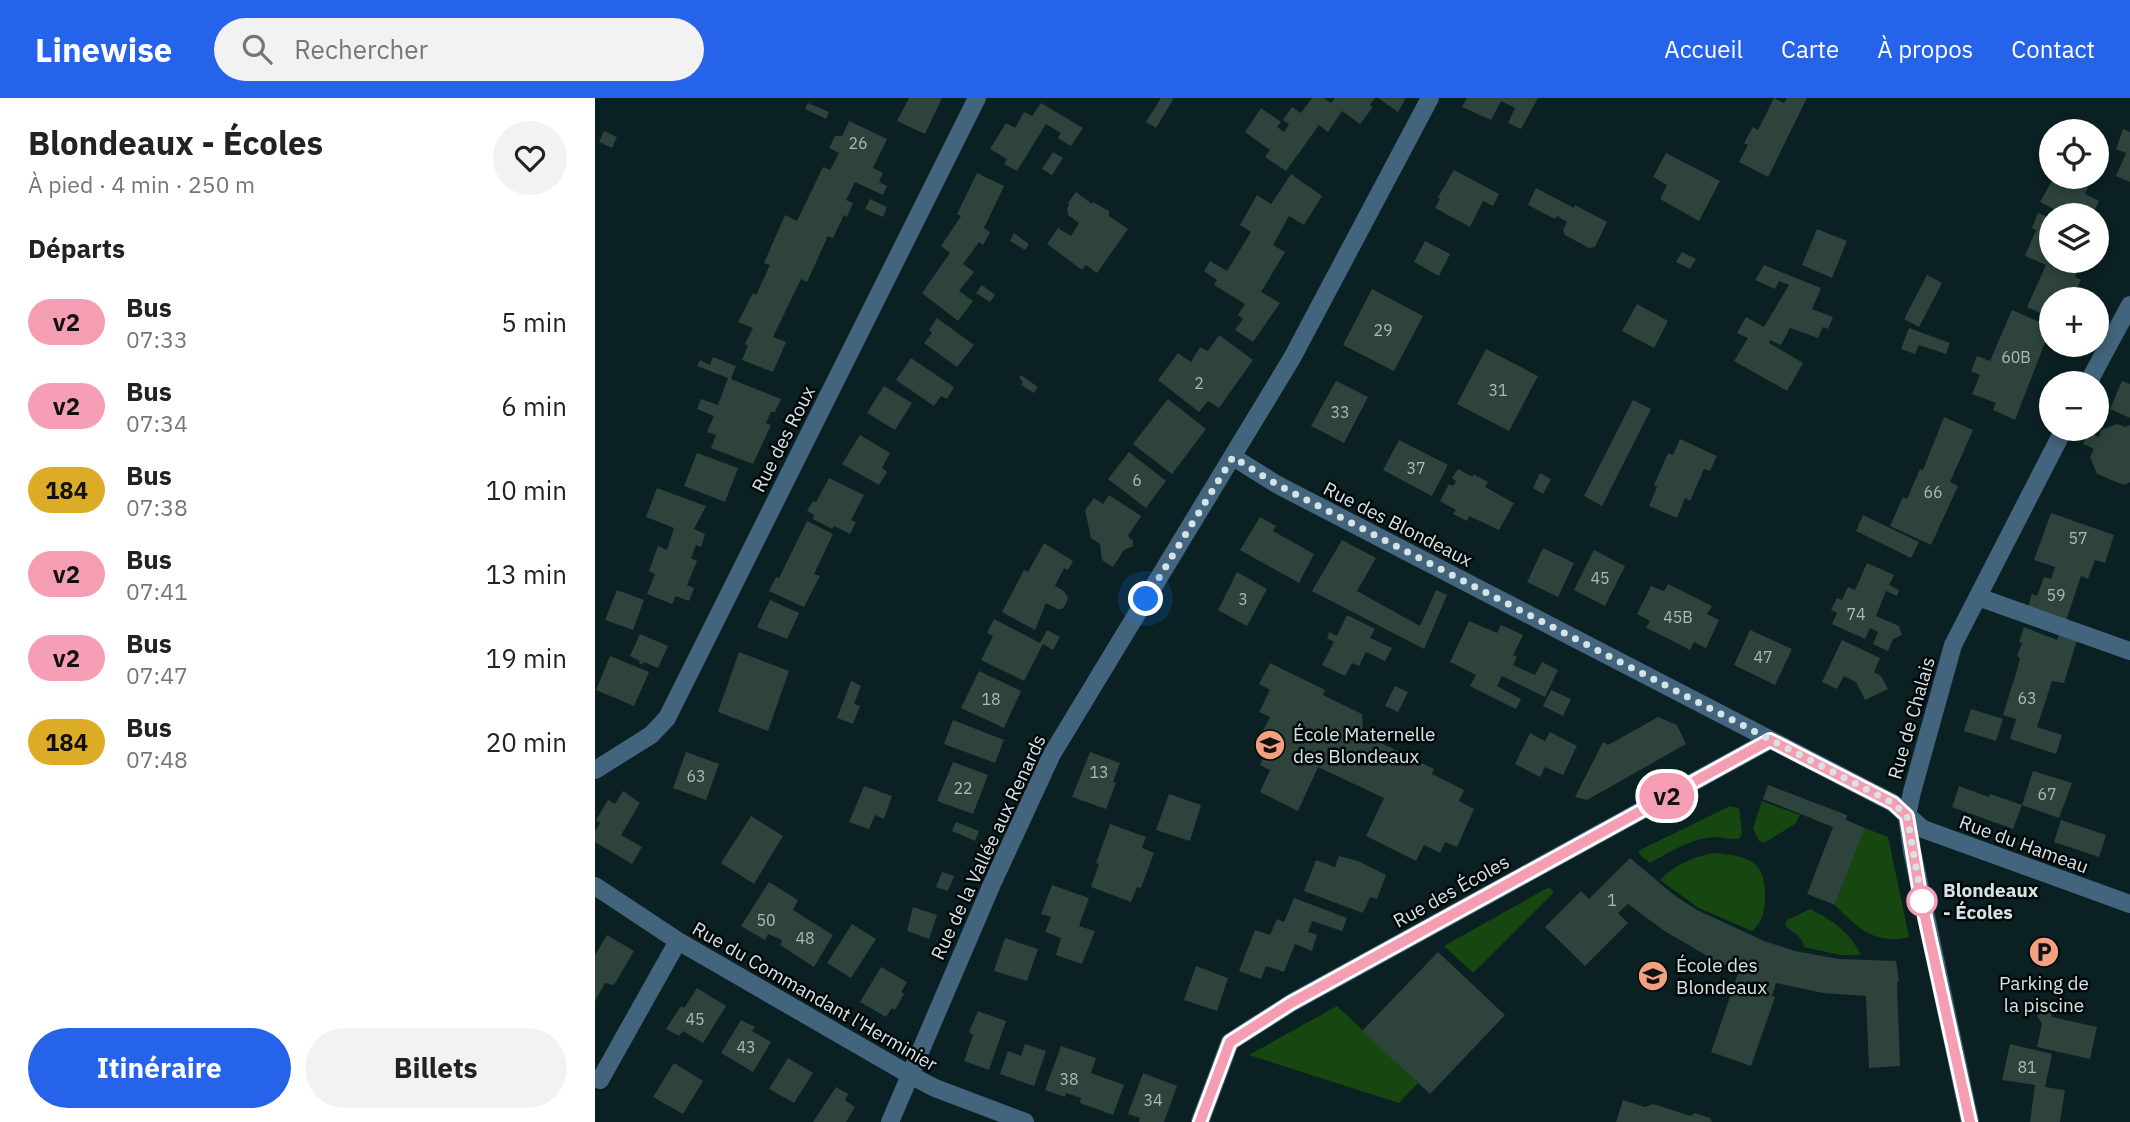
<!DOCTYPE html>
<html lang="fr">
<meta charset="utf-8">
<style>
body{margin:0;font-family:"IBM Plex Sans",sans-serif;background:#f2f2f2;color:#222;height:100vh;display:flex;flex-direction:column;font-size:26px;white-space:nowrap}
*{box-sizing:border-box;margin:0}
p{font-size:23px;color:#767676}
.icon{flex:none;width:38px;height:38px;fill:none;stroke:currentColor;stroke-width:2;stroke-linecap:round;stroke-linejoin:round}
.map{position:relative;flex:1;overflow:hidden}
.sheet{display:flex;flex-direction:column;background:#fff;width:595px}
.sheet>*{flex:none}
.badge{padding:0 14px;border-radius:23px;font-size:24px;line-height:46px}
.controls{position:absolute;left:1444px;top:21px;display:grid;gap:14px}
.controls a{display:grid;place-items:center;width:70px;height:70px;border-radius:50%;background:#fff;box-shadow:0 4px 10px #0003;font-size:35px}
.you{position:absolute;width:35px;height:35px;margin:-18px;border:5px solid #fff;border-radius:50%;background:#1a73e8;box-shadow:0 0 0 10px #1a73e833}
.map>.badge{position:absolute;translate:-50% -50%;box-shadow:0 0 0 4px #fff}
h2{padding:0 28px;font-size:26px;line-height:63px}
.round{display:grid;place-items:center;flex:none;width:74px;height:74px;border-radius:37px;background:#f2f2f2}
.head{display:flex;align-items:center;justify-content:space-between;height:119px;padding:0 28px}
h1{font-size:33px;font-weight:700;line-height:52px}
.primary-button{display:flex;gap:14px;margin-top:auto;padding:14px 28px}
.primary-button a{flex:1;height:80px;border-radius:42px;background:#2563eb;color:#fff;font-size:28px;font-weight:700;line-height:80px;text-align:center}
.primary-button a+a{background:#f2f2f2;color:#222}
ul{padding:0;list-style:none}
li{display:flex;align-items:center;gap:21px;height:84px;padding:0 28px}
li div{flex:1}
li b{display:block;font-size:26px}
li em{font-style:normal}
li .badge{min-width:77px;font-weight:700;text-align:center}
header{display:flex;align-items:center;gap:42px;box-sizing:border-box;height:98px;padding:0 35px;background:#2563eb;color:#fff}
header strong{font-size:33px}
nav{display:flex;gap:38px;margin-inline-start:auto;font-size:24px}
.search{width:490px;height:63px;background:#f2f2f2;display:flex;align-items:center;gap:18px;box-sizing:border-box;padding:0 24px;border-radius:38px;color:#767676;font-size:26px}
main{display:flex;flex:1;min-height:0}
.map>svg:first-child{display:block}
.green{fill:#174711}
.building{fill:#2d433c}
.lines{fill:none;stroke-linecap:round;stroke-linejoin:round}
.minor{stroke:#42647c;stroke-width:18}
.line-casing{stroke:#fff;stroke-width:16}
.line{stroke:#f59eb3;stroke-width:10}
.walk{stroke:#d5e3e5;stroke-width:7;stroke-dasharray:0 12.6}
.stop-dot{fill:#fff;stroke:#f59eb3;stroke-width:3.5}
.labels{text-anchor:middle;stroke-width:5;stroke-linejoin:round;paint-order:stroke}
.number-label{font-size:16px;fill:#abbbbb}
.street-label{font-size:19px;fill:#d5e3e5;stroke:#02080a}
.poi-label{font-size:19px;fill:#d5e3e5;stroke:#02080a;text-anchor:start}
.stop-label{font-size:19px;font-weight:bold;fill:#d5e3e5;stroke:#02080a;text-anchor:start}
</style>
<header>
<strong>Linewise</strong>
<div class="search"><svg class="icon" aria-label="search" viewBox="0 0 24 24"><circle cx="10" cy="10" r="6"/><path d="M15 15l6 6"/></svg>Rechercher</div>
<nav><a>Accueil</a><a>Carte</a><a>À propos</a><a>Contact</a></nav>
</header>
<main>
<section class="sheet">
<div class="head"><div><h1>Blondeaux - Écoles</h1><p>À pied · 4 min · 250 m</p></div><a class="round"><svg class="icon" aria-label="heart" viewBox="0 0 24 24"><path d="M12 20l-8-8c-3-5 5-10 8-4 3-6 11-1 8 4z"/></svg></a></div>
<h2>Départs</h2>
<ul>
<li><span class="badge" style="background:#f59eb3;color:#111">v2</span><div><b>Bus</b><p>07:33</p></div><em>5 min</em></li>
<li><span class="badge" style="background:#f69eb6;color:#111">v2</span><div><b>Bus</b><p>07:34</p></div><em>6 min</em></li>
<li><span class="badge" style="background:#dcac27;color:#111">184</span><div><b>Bus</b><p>07:38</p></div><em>10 min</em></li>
<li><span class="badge" style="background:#f59eb3;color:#111">v2</span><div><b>Bus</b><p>07:41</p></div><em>13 min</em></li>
<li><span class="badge" style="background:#f69eb6;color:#111">v2</span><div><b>Bus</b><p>07:47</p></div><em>19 min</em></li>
<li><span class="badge" style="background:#dcac27;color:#111">184</span><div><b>Bus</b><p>07:48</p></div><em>20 min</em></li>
</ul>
<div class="primary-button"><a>Itinéraire</a><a>Billets</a></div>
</section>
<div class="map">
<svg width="1535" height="1024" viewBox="0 0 1535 1024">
<rect width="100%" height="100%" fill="#0a2023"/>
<path class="green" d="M1167,703L1205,717L1200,726L1169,745L1164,743L1158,730Z
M1135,708L1144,710L1147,735L1144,741C1137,741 1130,740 1122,739C1098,739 1075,754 1055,765L1043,755L1045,752Z
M1270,730L1293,739L1314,839C1279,847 1263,830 1240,807Z
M1118,755C1154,758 1172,762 1170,803C1169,816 1167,824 1157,833L1104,810L1065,782C1081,766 1096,760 1118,755Z
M954,789L959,794L878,875L849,848Z
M1215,811C1237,822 1255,834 1266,857H1245L1209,849C1208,839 1198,834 1190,828L1192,822Z
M742,908L823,985L804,1005L654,957Z"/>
<path class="building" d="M314,0H347L330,36L302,23Z
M566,0H579L561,30L551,24Z
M717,0H729L736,5L740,0H780L775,7L778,9L765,26L747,13L733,34L724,27L691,73L670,59L675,52L650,34L666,10L686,24L682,29L689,34L694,26L688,22L697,9L706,15Z
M783,0H811L803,14Z
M872,0H943L926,31L913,25L920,10L906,3L896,22L867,9Z
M1179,0L1189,5L1192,0H1212L1173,79L1144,64L1153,47L1149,45L1158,29L1163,32Z
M213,5L234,14L231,21L210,11Z
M446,5L488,30L476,48L463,40L466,35L451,26L422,73L409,66L412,61L395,51L411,25L420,30L429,14L437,18Z
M254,23L292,41L278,70L288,75L284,84L292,88L288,97L260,84L251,102L258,105L252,119L249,117L238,140L233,138L212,184L206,181L178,239L191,244L178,274L147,262L153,248L150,246L158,230L143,224L158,195L161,197L175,167L169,165L190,117L202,123L228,69L235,72L244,55L234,50L240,38H247Z
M1528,31L1535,34V84L1521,78L1531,55L1521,51Z
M9,33L22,39L17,50L4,44Z
M458,54L468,60L457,77L447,71Z
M1071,55L1125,83L1104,123L1065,101L1072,87L1058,79Z
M859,72L904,96L898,108L888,103L875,129L840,110L845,101L843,99Z
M382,75L409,88L389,130L395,134L388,147L384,144L368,166L379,174L364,193L378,203L363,223L327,195L355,155L346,148L366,118L362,116Z
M696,76L727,98L709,127L694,118L678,147L690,154L666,194L685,205L658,244L640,232L648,221L643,217L650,206L619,187L622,182L609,173L615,163L632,173L656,134L645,127L662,97L676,106Z
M1459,79H1472L1493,90L1490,96L1504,103L1497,117H1471L1445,104Z
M941,90L979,110L980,107L1012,124L1000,149L994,150L970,137L968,132L972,124L962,118L960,121L933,107Z
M481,94L497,106L498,104L514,113V118L533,131L502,175L491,167L487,172L452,146L463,130L476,138L484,125L473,117L472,111L474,107L473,105Z
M275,101L292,109L288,119L270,111Z
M1443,115L1456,120V163H1487L1480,179L1486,182L1477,201H1456V220L1432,209L1451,167L1430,158L1441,132L1437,130Z
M1222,131L1252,143L1237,180L1207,167Z
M419,135L434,146L430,152L415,143Z
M830,143L855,156L844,178L819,164Z
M1087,154L1101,161L1095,171L1081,164Z
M1169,167L1226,190L1217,211L1238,219L1233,231L1228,229L1223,240L1195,230L1186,247L1175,242L1174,245L1208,265L1192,293L1139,263L1153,240L1142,235L1151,219L1169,229L1194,187L1184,183L1180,191L1160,182Z
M1332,177L1347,185L1324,229L1309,221Z
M387,187L400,197L395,204L381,195Z
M777,191L828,218L799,273L748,247Z
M1042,206L1073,223L1059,250L1027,233Z
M1417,212L1456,229L1420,322L1398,312L1401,305L1377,296L1385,277L1376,273L1382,258L1395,263Z
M342,220L379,247L362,269L329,245L337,235L334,232Z
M1314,230L1355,245L1351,256L1324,247L1320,256L1306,251Z
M624,237L658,262L624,310L613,303L604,314L563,282L583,255L596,264L605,249L613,253Z
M891,251L943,278L914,333L862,306Z
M118,259L141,268L136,281L186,301L180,314H176L171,325L176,327L158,366L116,350L121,337L112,334L119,318L102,311L106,301L123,307L133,280L102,268L105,262L115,267Z
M316,260L359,289L352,301L346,298L339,308L301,282Z
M426,277L443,289L439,295L426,287L428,284L424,280Z
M741,283L773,299L749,345L716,328Z
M1527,283L1535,286V320L1515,311Z
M289,288L317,305L300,332L272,315Z
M573,301L611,331L577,376L538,346Z
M1038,302L1056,311L1007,408L989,398Z
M1349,319L1378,332L1355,384L1363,388L1336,447L1295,428L1308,399L1312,401L1325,371L1328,372Z
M1522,326L1530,329L1535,327V384L1529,387L1502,376L1495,359L1499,351L1488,346L1493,334L1504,339L1506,332Z
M265,337L295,355L287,370L292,374L284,387L247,366Z
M1085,341L1122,358L1115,373L1109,371L1095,403L1090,400L1082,420L1054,408L1062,389L1059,387L1073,355L1078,357Z
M804,342L853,367L837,398L788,372Z
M534,354L571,383L551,410L513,381Z
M102,355L143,370L130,404L89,388Z
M863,371L878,379V376L893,384L890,389L919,405L904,432L874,418L872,423L858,416L861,412L845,403L854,386L858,388L861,383L857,380Z
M945,375L956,381L948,396L938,390Z
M234,380L269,397L256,422L261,424L255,436L239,428L237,431L218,421L219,417L212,413L218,403L221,404Z
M62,390L111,408L99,431L110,436L106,449L101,447L96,460L102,463L92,487L99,490L94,503L81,498L77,506L52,496L60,476L54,473L63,448L72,452L79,430L51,419Z
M514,397L546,418L533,438L538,443V448L529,452L518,469L507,462L505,446L496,440L490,412L499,400L508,406Z
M1456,415L1519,437L1510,465L1500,462L1493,481L1486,478L1471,523L1433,509L1437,496L1442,498L1449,479L1456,481L1460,469L1439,462Z
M1268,417L1324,444L1316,460L1261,433Z
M665,419L681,428L678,433L719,456L704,485L645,452Z
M212,423L238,436L219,476L225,478L209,509L174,493L181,479L184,480Z
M747,442L781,460L762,493L825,528L841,492L852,497L829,551L717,493Z
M449,445L478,463L473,472L469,470L460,488L469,493L473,500L471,506L467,511H462L451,505L440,532L407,514L429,472L433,474Z
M948,450L979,465L963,499L932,484Z
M999,452L1030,468L1010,508L979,492Z
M1272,465L1299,477L1294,487L1304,492L1302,498L1291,493L1281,518L1304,528L1307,537L1298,541L1293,553L1278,546L1283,534L1275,530L1270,541L1237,526L1242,515L1236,512L1242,500L1247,502L1253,489L1260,492Z
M642,474L672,491L652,528L623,512Z
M1073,486L1117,508L1112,516L1124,522L1111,550L1099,544L1095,552L1074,541L1051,530L1055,523L1042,516L1056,488L1069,493Z
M22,492L49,502L38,532L10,522Z
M175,502L204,515L192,541L162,529Z
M752,517L780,531L775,540L797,550L790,563L771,554L764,568L757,565L750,578L727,567L739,544L732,540L734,534L742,538Z
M399,521L445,545L452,532L465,539L458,552L448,546L429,583L386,562L398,538L392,535Z
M874,523L902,535L906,527L928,537L918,557L922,559L918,567L940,577L947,564L963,572L950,599L907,578L902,588L926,601L921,611L875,588L881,577L855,564Z
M1429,529L1462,542L1464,536L1482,542L1469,585L1457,583L1442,629L1467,637L1461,656L1415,641L1421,621L1408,617L1422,572L1425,560L1422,558L1427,545L1424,544Z
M1155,532L1197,551L1180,587L1139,567Z
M45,536L73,548L63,570L49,564L47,567L44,565L45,563L35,558Z
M1247,542L1285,560L1279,574L1286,578L1293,591L1270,602L1261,584L1249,578L1242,591L1227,584Z
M144,554L194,573L173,633L123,614Z
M15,558L54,574L39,608L1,592Z
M675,565L730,592L728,597L767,616L768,636L839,671L837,676L869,692L864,703L879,711L862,749L850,744L845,755L829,747L821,763L771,738L789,700L723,669L703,713L665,694L675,672L665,667L674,645L664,640L675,619L664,614L675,592L664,586Z
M384,573L426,593L409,630L366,610Z
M256,583L266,588L259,606L265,608L258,626L242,620Z
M800,588L813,594L803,614L790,608Z
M956,592L976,601L968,618L948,608Z
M1376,611L1408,621L1401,643L1369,633Z
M1063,619L1082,627L1091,646L992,702L980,699L1008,644L1013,647Z
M358,622L409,642L400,665L349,646Z
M955,634L982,648L968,677L950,669L945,679L920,666L935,635L950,643Z
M91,654L124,666L111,702L78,690Z
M495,654L525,665L518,684L521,685L511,711L477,699Z
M358,664L393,677L378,716L342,703Z
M1438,673L1477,685L1464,720L1427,707Z
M1173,687L1252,717L1251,722L1270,730L1240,807L1212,796L1238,729L1168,701Z
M269,688L297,698L289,721L280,717L274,731L254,724Z
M1364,688L1394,699L1395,696L1427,707L1418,731L1357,709Z
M28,693L45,705L26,737L47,749L37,766L0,744V733L5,725L1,722L13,702L20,706Z
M574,696L606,707L595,743L561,732Z
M156,718L188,738L159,786L126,765Z
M1466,722L1511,737L1504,759L1459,744Z
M361,724L384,733L380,743L357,733Z
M515,726L551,739L547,750L559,755L546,790L542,789L536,804L496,789L504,766L501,765Z
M744,758L763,763L791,777L782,801L775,799L768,815L709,793L721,762L740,769Z
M1035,760L1079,797L1102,812L1169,843L1200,853L1244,861L1301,863L1304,883L1302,884L1305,968L1274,970L1271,898L1228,895L1181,885L1177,898L1180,899L1156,968L1116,954L1144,873L1119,862L1068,832L1033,806L1023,815L1033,825L990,868L950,829L986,793L994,801Z
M347,774L359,778L353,793L341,789Z
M174,784L203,802L198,812L238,837L219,869L185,847L187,842L173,836L170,842L146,828Z
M457,787L494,800L484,828L500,833L487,866L461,857L466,840L450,834L456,819L446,816Z
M699,800L752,820L747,833L717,823L713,834L722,837L717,853L700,846L689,874L671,868L666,881L644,873L660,832L675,837L682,821L689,824Z
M318,809L342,817L334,841L312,833Z
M257,826L281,841L256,880L232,865Z
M12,837L39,853L19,887L10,885L0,903V857Z
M410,840L443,851L432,883L399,873Z
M843,854L910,917L835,996L767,933Z
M601,868L633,880L622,913L589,902Z
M286,869L312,884L306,894L309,896L300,912L297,910L291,919L265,904Z
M102,890L131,908L108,945L88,933L84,938L71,931L86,908L89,910Z
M1452,912L1455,914L1457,919L1502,929L1495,961L1442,949L1447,926L1442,918L1445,913Z
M383,913L411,923L394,972L369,963L378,937L374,934Z
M146,922L160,929L157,933L176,944L158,974L126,955Z
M430,946L451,953L439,988L405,976L413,953L426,958Z
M1415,946L1457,956L1450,989L1470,992L1465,1024H1435L1440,987L1407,982Z
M466,948L501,960L496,975L529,987L518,1017L485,1005L486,1000L471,995L470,999L450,992Z
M193,960L218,975L199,1005L174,991Z
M79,965L108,983L88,1016L58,999Z
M548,975L582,988L569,1024H544L545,1020L533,1016Z
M241,989L253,996L250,1002L260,1009L251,1024H218Z
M1028,1002L1050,1009L1058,1006L1096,1018L1100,1015L1115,1020L1117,1024H1021Z"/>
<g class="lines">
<path class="minor" d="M1493,285L1535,207
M638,359L681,386L1298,705L1328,731L1535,806
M1383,499L1535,553
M0,672L56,637L72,620L382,0
M0,788L83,843L315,977L340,990L430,1024
M5,982L83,843
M295,1024L397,786L457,656L697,260L835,0
M605,1024L635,944L696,905L1175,642
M1375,1024L1317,753L1312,718L1317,694L1358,547L1469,331"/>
</g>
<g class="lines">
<g class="line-casing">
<path id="line" d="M605,1024L635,944L696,905L1175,642L1298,705L1312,718L1325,796L1375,1024"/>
</g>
<use href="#line" class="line"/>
<path class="walk" d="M551,501L638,359L681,386L1298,705L1312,718L1327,803"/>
</g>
<defs>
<g id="school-disc" transform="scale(1.575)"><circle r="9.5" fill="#f2a07f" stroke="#02080a"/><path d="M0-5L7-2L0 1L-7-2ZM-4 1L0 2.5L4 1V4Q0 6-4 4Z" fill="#111"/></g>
<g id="parking-disc" transform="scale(1.575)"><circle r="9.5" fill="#f2a07f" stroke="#02080a"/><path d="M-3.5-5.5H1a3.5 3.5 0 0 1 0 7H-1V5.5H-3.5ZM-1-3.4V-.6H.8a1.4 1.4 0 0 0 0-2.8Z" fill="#111"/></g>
</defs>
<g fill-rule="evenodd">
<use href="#school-disc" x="675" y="647"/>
<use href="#parking-disc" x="1449" y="854"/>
<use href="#school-disc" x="1058" y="878"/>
</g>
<circle class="stop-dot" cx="1327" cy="803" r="14"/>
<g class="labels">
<g class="number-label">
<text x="263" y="51">26</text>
<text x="788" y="238">29</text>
<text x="1421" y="265">60B</text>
<text x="604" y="291">2</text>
<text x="903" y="298">31</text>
<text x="745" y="320">33</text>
<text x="821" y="376">37</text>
<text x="542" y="388">6</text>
<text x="1338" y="400">66</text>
<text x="1483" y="446">57</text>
<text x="1005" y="486">45</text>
<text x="1461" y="503">59</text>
<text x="648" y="507">3</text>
<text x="1261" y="522">74</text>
<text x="1083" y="525">45B</text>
<text x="1168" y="565">47</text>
<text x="1432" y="606">63</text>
<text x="396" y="607">18</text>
<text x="504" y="680">13</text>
<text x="101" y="684">63</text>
<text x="368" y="696">22</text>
<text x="1452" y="702">67</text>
<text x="1017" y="808">1</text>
<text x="171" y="828">50</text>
<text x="210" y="846">48</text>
<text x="100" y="927">45</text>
<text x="151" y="955">43</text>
<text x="1432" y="975">81</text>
<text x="474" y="987">38</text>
<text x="558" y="1008">34</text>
</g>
<g class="street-label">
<text transform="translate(188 341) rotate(-63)" y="7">Rue des Roux</text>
<text transform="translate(803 426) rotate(27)" y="7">Rue des Blondeaux</text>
<text transform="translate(1316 620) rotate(-74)" y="7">Rue de Chalais</text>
<text transform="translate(1429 746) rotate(20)" y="7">Rue du Hameau</text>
<text transform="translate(393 749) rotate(-65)" y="7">Rue de la Vallée aux Renards</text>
<text transform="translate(856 793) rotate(-29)" y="7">Rue des Écoles</text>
<text transform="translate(220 898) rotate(30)" y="7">Rue du Commandant l'Herminier</text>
</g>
<g class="poi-label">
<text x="698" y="643">École Maternelle<tspan x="698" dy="22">des Blondeaux</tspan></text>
<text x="1081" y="874">École des<tspan x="1081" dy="22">Blondeaux</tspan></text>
<text x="1449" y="892" text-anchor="middle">Parking de<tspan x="1449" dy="22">la piscine</tspan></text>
</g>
<g class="stop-label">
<text x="1348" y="799">Blondeaux<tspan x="1348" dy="22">- Écoles</tspan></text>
</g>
</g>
</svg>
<div class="controls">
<a><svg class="icon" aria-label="locate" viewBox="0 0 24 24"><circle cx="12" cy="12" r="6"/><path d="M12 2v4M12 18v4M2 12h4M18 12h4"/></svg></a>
<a><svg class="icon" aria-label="layers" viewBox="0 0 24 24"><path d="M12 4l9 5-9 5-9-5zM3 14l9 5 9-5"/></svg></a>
<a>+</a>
<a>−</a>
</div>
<div class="you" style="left:551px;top:501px"></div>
<b class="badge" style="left:1072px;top:698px;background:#f59eb3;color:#111">v2</b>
</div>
</main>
